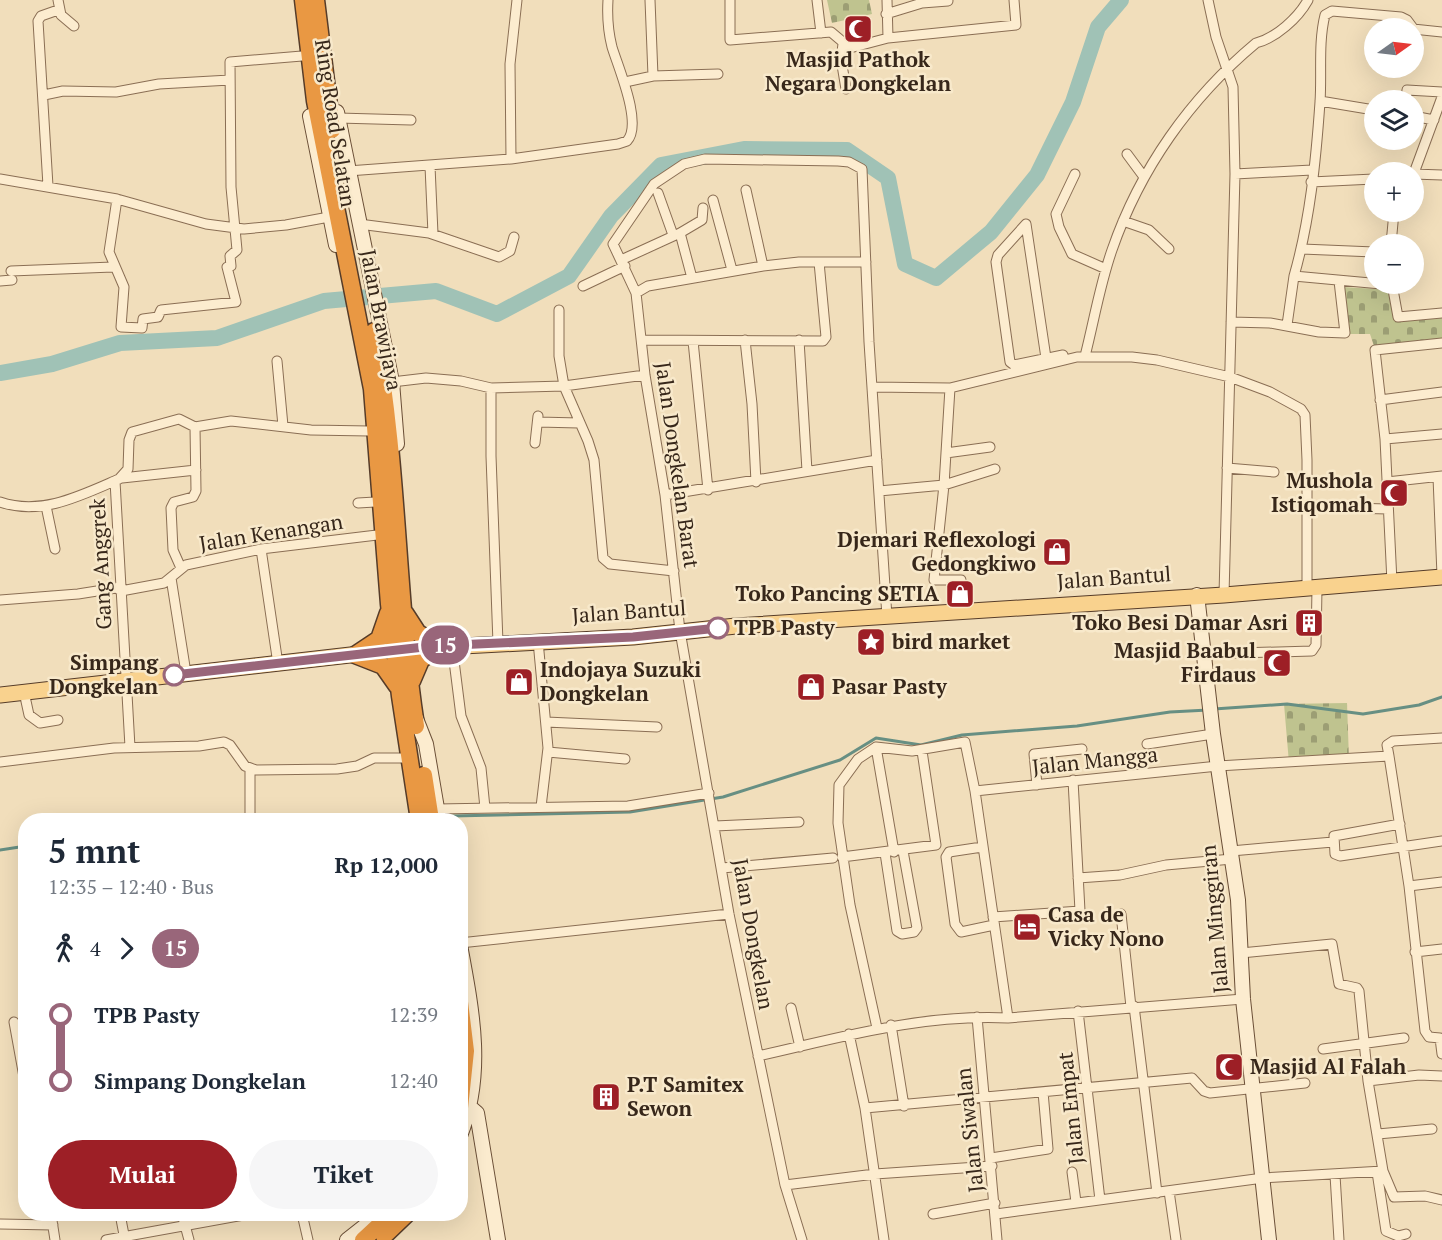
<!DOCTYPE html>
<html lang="id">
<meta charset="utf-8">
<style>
body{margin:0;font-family:"PT Serif",serif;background:#f6f6f7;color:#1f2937;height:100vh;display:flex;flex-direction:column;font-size:22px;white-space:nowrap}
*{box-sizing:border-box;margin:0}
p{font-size:20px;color:#747a83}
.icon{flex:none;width:33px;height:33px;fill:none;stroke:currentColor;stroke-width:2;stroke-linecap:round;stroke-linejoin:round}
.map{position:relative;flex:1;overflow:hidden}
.details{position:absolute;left:18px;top:813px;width:450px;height:408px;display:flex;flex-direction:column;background:#fff;border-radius:24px;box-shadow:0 6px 24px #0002}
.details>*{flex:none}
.badge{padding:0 12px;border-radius:20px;font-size:21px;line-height:39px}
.needle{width:39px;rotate:76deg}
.tools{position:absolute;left:1364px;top:18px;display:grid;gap:12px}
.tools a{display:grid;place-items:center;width:60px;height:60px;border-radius:50%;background:#fff;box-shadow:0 6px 24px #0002;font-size:30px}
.map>.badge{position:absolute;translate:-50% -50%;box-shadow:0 0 0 3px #fff}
.legs{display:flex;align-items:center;gap:9px;height:66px;padding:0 30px;font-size:20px}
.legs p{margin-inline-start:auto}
.head{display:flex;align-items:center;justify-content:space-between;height:102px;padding:0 30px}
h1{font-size:33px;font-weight:800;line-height:45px}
.action{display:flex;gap:12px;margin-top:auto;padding:12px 30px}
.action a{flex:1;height:69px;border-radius:36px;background:#9d1f26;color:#fff;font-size:24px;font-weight:800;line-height:69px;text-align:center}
.action a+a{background:#f6f6f7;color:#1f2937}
ul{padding:0 30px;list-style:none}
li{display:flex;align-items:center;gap:21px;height:66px;font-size:22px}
li i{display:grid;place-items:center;width:9px;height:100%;margin:0 8px;background:currentColor}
li i::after{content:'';width:15px;height:15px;margin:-8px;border:4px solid;border-radius:50%;background:#fff}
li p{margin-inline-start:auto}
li:first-child i{background:linear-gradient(#0000 50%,currentColor 0)}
li:last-child i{background:linear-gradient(currentColor 50%,#0000 0)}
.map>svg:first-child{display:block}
.cemetery{fill:url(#cemetery-stones)}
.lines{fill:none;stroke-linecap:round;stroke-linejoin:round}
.stream{stroke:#678f83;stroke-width:3}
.river{stroke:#a0c2b6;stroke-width:16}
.street-casing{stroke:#8a6e54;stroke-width:11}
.secondary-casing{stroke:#6b4f37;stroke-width:16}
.primary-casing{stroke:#563c29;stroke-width:17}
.highway-casing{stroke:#563c29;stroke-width:19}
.street{stroke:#fceccf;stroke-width:9}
.secondary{stroke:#fceccf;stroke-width:14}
.primary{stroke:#f9d28e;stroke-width:15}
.highway{stroke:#e99843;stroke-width:16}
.line-1-casing{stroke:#fff;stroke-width:14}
.line-1{stroke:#99667a;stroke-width:9}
.stop-1-dot{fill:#fff;stroke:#99667a;stroke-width:3}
.labels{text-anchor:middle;stroke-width:5;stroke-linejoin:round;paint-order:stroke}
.poi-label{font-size:21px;font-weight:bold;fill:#37271a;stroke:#f8e9cb;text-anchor:start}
.street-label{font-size:21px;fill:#37271a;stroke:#f8e9cb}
.stop-label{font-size:21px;font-weight:bold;fill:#37271a;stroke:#f8e9cb;text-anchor:start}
</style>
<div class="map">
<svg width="1442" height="1240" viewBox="0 0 1442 1240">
<defs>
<pattern id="cemetery-stones" width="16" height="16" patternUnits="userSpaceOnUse" patternTransform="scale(1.5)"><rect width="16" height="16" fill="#bfc38f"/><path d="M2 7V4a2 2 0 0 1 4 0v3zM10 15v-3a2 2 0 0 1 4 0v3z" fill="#9c9e74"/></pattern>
</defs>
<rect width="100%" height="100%" fill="#f1debb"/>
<path class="cemetery" d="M827,0H869L872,14L832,23Z
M1342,287L1394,290L1397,316L1442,315V344L1374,346L1370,334H1346Z
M1347,703L1349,759L1289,763L1284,704Z"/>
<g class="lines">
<path class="stream" d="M1214,709L1287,704L1363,714L1419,705L1442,697
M452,816L630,812L723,797L840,760L876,738L921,745L962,735L1077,726L1170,712L1208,710
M292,820L412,817
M0,850L26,846"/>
<path class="river" d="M0,373L52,364L120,343L217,338L324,301L436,291L497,314L569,276L611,216L661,165L744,149L847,150L888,178L905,264L936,278L991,232L1037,175L1073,102L1098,27L1121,0"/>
<g class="street-casing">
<path id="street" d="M58,0L61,15L74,26
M650,0L653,76
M730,0V40L831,32L850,48L888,38L1016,25L1014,0
M817,0L821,33
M887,0L888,38
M1208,0L1216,37L1233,87L1235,174L1224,595
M886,14L922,3L948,1
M1413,29L1442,32
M843,44L841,59L846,89
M625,82L653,76L718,74
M44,95L63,91L116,92L159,84L230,80
M1406,100L1407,90L1442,92
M1320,101L1374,110
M1413,116L1434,120
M338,118L411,120
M1127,154L1144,177
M511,159L510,64L517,0
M430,166L433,234
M348,171L511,159L618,144L627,141C643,124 618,67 612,47C608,31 607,16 608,0
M1414,173L1442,97
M1075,174L1056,214L1059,227L1072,254L1106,269
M1235,174L1312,170
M1413,174L1442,175
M0,179L117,199L206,224L244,229L286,225L329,217
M1311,182L1374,179
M48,186L38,21L41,16L58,10
M746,190L763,266
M658,193L673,235
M117,199L109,252L124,287L121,327L142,328L143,319L158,317L161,310L236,302L227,267L231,266L230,256L237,250L231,187L230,62L302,56
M713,200L732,270
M1123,221L1149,230L1169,249
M359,224L429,233L499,257L510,251L514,237
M680,233L702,220L703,208
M1391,244L1394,212
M1302,249L1374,252
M621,260L680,233L692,278
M11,271L113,267
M0,281L12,280
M1392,284L1398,317L1442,313
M1392,285L1294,276C1310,220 1316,160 1320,102C1322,74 1318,43 1325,15L1332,11L1401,17L1407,20L1413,28
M583,286L625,266
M636,293L613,244L654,184L684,164L705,159L838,161L849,162L862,169L869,342L887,617
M559,310V356L564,386L588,441L594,460L603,558L610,564L674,571
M1231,322L1270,323L1319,332L1345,333L1339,281
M1287,325L1294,276
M642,340L823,341L826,337L819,262
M745,340L752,404L756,482
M799,340L807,471
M693,341L708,490
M1085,356C1094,321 1100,284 1112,250C1140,169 1190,98 1256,43C1276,38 1298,18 1308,0
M1046,358L1026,224L998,255L996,262L1010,362L1014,365L1063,355
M277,361L283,426
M392,382L426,378L461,381L491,388L564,386L645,375
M872,387L950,388L1077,357H1132L1157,360L1230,377L1270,392L1301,409L1305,415L1307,460V589
M491,388V456L498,643
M950,388L944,485L934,580H961L965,610
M1380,400L1442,392
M538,422L579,423
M1385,439L1442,434
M535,443L538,416
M946,453L990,447
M1227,468L1274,472
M1438,477L1442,575
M122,478L196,470
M115,481L130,747
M1387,482L1442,476
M879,491L944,485L995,469
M665,495L877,460
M0,502C41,516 80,496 119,479L128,469L129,440L132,432L179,419L195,427L231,421L311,430L369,431
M358,503L375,502
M46,506L55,549
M1349,508L1388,509
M261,549L278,664
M181,568L173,550L171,508L174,502L193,497L196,491L195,427
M171,578L186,673
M1392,582L1385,439L1375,350L1442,343
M0,600L78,594L116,588L121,591L164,583L186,565L261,549L377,535
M538,641L548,748L541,807
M452,645L461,716L481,768L485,808
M1203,654L1312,651L1316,645L1317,588
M24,692L29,715L40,723L58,720
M546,722L657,727
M1147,744L1213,734
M876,747L894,852
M548,752L625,759
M1389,756L1409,886L1425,1031L1429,1037L1440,1038L1442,1054
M0,762L114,748L199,746L224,742L230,745L245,766L256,770L337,769L357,766L374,758H410
M250,769V820
M1037,785L1034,754L1082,749
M975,791L1218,766L1389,756L1387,745L1393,741L1442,738
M437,809L628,806L709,793
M1400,824L1334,836L1335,854L1340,856L1442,841
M715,826L799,822
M982,847L949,852L946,857L955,924L961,932L994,925
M1231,851L1333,842
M885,853L897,931L902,934L914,932L917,928L903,851
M842,857L936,845L922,751
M722,868L833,858
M1078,878L1120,875L1166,865L1232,859
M1409,886L1442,882
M1121,914L1131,1007
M993,917L1080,911L1073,780
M460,943L729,914
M1415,952L1442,949
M1134,1006L1157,1193
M791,1008L800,1047
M1078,1011L1100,1200
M977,1017L997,1240
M14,1022L26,1088
M891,1025L904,1106
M877,1028L850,905L838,823L839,785L858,759L876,747L912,751L965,742L975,791L1008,1018
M849,1034L865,1108L884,1240
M1323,1049L1404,1038
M758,1056C843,1037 920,1014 1008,1018L1243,999
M1368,1081L1419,1075L1442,1076
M865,1108L1192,1078L1204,1091L1210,1093L1305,1083
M1378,1134L1432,1129
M991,1158L1048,1149L1043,1092
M1383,1171L1394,1197L1425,1196L1442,1200
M1072,1172L1076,1202
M1377,1172L1386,1231L1398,1236L1406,1234
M1335,1175L1339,1240
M785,1185L875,1174L992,1166
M1169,1191L1176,1240
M51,1214L55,1240
M120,1214L125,1240
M182,1214L189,1240
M302,1214L308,1240
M933,1214L995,1203
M996,1214L1263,1178L1383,1171L1368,1081L1359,991L1357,988L1339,984L1332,944L1241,953
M0,1224L53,1225
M106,1240L249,1214
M802,1240L785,1185L729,914L680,631L665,495L645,375L636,293L648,286L763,266L799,262H866"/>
</g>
<g class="secondary-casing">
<path id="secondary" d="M337,112L392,382L397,444
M310,116L336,245
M1197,595L1213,734L1238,900L1243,999L1269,1240
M415,716L426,744L439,820
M460,945C472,1010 485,1073 460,1136
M470,1107L477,1113L498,1240
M347,1240L380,1214"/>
</g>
<g class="primary-casing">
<path id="primary" d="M407,649L633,637L736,626L1224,595L1442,577
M0,695L394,650"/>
</g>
<g class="highway-casing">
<path id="highway" d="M303,0L315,101L372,389L389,604L400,696L419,820
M316,0L332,130
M374,331C399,462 396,595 416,726
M405,613L418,633L440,646
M355,655L379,639L388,613
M355,655L383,666L397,686
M412,681L421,660L440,646
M424,775L431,820
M460,1002L466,1051L460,1108
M384,1236L407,1214
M363,1240L391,1214"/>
</g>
<use href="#street" class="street"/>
<use href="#secondary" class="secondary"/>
<use href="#primary" class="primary"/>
<use href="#highway" class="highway"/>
</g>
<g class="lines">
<g class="line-1-casing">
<path id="line-1" d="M174,675L433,646L633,637L718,628"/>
</g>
<use href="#line-1" class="line-1"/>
</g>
<defs>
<g id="mosque-square" transform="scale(1.5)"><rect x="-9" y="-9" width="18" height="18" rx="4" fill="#9d1f26" stroke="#f8e9cb"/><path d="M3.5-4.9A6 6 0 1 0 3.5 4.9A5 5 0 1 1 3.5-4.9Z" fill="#fff"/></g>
<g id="shop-square" transform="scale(1.5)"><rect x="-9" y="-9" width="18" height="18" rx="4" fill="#9d1f26" stroke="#f8e9cb"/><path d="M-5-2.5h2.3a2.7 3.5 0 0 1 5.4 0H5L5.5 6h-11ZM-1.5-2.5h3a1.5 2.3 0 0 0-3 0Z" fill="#fff"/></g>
<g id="building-square" transform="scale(1.5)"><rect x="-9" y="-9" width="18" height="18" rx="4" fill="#9d1f26" stroke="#f8e9cb"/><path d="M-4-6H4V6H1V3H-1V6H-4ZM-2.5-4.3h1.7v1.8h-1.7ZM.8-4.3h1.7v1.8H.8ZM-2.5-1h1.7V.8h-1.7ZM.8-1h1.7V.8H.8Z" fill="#fff"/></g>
<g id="sight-square" transform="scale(1.5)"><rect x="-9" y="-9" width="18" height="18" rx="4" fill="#9d1f26" stroke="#f8e9cb"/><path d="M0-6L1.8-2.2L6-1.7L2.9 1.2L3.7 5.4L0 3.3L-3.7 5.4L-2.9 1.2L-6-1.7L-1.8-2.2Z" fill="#fff"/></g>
<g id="hotel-square" transform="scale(1.5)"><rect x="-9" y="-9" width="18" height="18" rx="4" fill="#9d1f26" stroke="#f8e9cb"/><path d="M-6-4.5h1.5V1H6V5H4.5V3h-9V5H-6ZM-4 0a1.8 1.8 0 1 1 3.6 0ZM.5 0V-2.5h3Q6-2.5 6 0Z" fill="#fff"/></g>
</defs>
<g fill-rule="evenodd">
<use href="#mosque-square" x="858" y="29"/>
<use href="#mosque-square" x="1394" y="493"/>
<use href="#shop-square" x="1057" y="552"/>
<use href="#shop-square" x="960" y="594"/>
<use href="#building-square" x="1309" y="623"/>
<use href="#sight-square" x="871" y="642"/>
<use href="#mosque-square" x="1277" y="663"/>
<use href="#shop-square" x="519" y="682"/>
<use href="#shop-square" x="811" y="687"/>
<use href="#hotel-square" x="1027" y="927"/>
<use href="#mosque-square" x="1229" y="1067"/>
<use href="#building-square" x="606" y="1097"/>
</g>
<g class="stop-1-dot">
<circle cx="718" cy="628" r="10"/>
<circle cx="174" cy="675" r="10"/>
</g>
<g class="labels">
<g class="poi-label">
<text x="858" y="67" text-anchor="middle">Masjid Pathok<tspan x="858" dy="24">Negara Dongkelan</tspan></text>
<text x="1373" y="488" text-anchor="end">Mushola<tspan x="1373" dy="24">Istiqomah</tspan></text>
<text x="1036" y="547" text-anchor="end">Djemari Reflexologi<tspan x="1036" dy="24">Gedongkiwo</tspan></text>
<text x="939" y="601" text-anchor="end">Toko Pancing SETIA</text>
<text x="1288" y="630" text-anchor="end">Toko Besi Damar Asri</text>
<text x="892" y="649">bird market</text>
<text x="1256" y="658" text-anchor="end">Masjid Baabul<tspan x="1256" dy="24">Firdaus</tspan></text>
<text x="540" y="677">Indojaya Suzuki<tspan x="540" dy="24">Dongkelan</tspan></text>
<text x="832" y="694">Pasar Pasty</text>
<text x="1048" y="922">Casa de<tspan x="1048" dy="24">Vicky Nono</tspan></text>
<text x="1250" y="1074">Masjid Al Falah</text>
<text x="627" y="1092">P.T Samitex<tspan x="627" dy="24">Sewon</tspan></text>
</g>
<g class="street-label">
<text transform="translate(335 123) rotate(81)" y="7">Ring Road Selatan</text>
<text transform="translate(381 320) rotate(79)" y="7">Jalan Brawijaya</text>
<text transform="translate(677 465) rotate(82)" y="7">Jalan Dongkelan Barat</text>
<text transform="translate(271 533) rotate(-9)" y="7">Jalan Kenangan</text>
<text transform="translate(101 564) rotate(-93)" y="7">Gang Anggrek</text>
<text transform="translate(1114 578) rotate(-4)" y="7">Jalan Bantul</text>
<text transform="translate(629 612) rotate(-4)" y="7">Jalan Bantul</text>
<text transform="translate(1095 761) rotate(-6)" y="7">Jalan Mangga</text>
<text transform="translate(1215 919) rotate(-95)" y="7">Jalan Minggiran</text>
<text transform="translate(753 934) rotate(80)" y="7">Jalan Dongkelan</text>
<text transform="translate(1071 1108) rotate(-96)" y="7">Jalan Empat</text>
<text transform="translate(970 1130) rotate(-96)" y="7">Jalan Siwalan</text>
</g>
<g class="stop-label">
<text x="734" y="635">TPB Pasty</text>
<text x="158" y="670" text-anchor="end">Simpang<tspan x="158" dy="24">Dongkelan</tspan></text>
</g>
</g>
</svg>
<div class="tools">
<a><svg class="needle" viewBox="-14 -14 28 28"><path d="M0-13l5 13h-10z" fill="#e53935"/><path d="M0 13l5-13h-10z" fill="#747a83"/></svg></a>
<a><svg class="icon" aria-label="layers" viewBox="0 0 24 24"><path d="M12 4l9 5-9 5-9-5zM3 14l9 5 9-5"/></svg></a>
<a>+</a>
<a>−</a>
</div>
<b class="badge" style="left:445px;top:645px;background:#99667a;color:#fff">15</b>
<section class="details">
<div class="head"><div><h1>5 mnt</h1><p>12:35 – 12:40 · Bus</p></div><b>Rp 12,000</b></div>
<div class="legs"><svg class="icon" aria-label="walk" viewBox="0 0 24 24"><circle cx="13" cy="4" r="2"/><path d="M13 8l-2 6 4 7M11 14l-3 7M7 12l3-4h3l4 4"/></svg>4<svg class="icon" aria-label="forward" viewBox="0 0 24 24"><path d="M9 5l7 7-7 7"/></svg><b class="badge" style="background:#99667a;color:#fff">15</b></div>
<ul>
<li><i style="color:#99667a"></i><b>TPB Pasty</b><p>12:39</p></li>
<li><i style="color:#99667a"></i><b>Simpang Dongkelan</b><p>12:40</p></li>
</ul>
<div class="action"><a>Mulai</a><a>Tiket</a></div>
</section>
</div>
